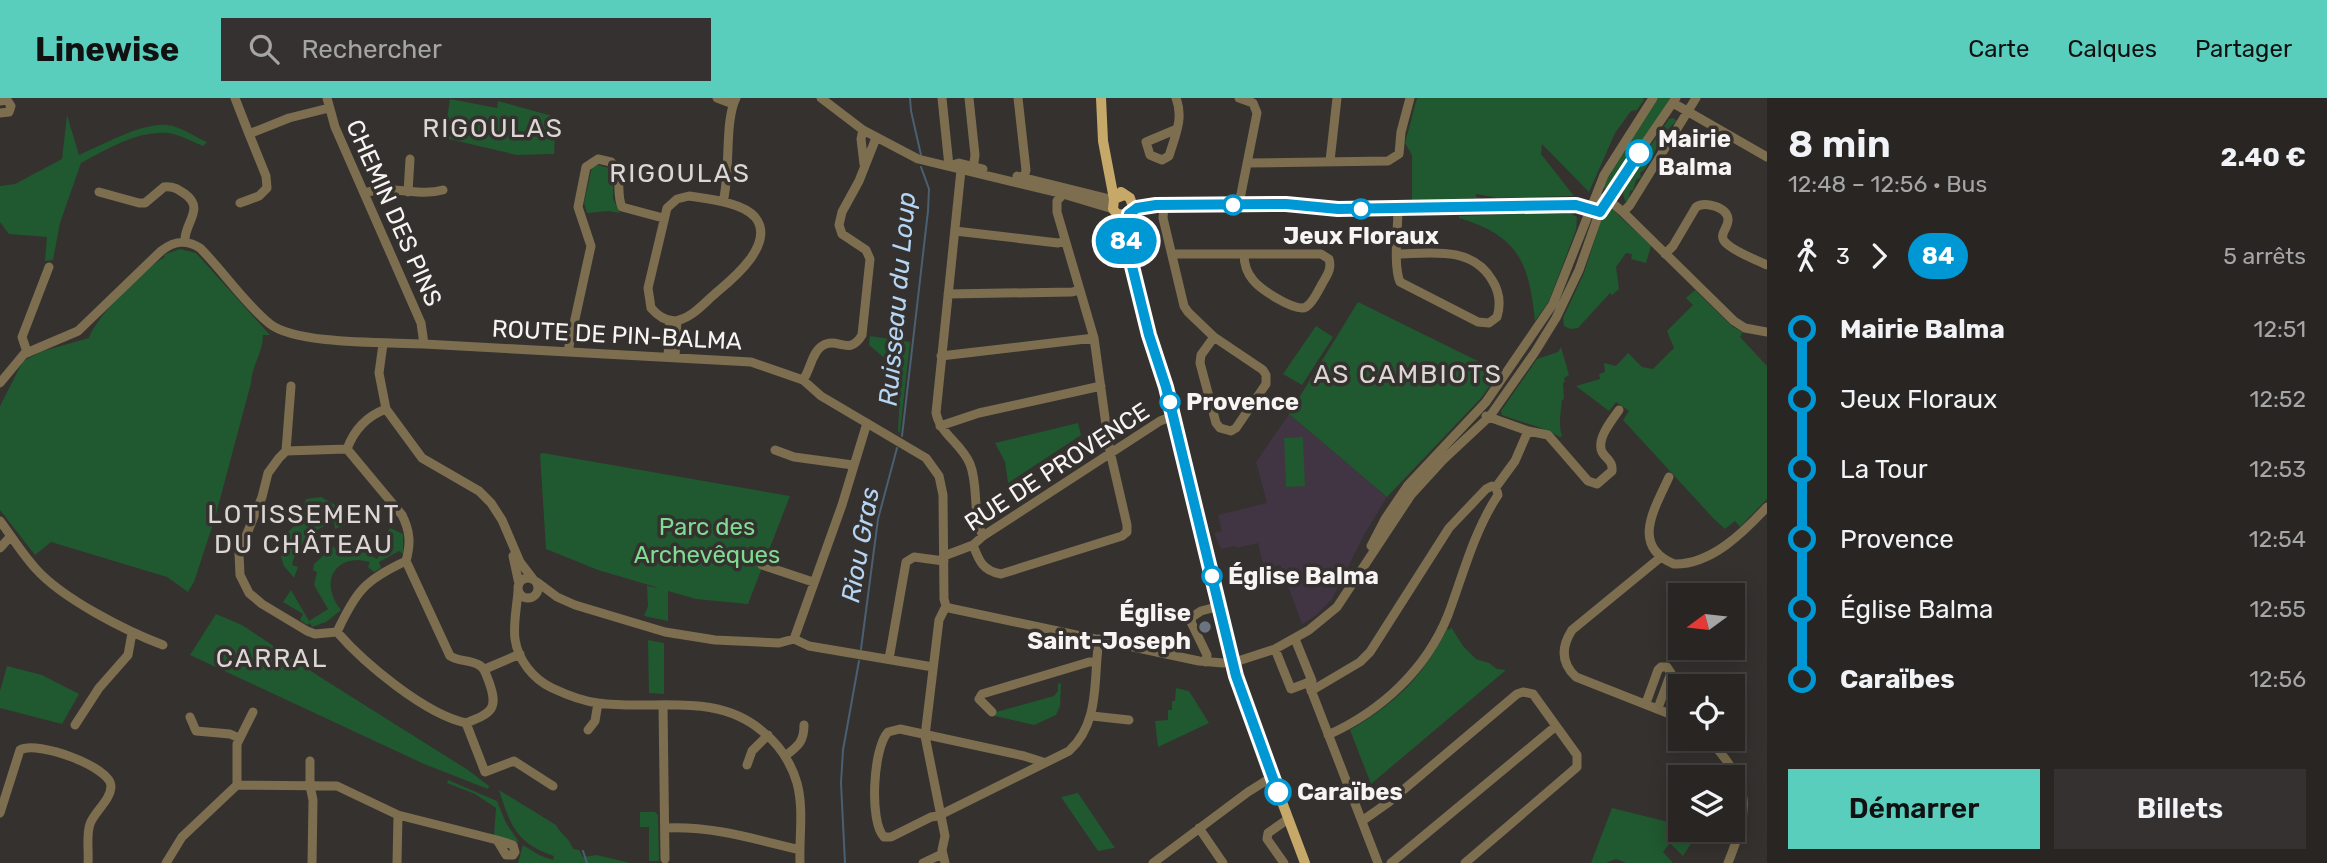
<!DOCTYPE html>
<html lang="fr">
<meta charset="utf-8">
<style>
body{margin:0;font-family:Rubik,sans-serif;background:#343130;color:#f1f3f6;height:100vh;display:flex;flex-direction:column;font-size:26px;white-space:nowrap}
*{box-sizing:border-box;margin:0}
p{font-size:23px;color:#a5a5a6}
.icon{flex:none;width:38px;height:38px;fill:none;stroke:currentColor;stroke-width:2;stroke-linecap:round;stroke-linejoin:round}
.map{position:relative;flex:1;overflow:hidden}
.panel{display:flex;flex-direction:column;background:#282523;width:560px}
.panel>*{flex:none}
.badge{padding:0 14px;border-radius:23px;font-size:24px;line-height:46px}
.needle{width:46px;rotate:255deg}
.controls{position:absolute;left:1668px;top:485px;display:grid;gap:14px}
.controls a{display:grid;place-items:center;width:77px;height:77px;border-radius:0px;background:#282523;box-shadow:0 4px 18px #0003,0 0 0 2px #444241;font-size:35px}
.map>.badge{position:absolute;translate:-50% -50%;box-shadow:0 0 0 4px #fff}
.legs{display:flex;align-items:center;gap:10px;height:77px;padding:0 21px;font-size:23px}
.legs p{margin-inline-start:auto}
.head{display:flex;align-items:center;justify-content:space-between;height:119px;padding:0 21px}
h1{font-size:38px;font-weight:600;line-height:52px}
.action{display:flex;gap:14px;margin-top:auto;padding:14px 21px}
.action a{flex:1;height:80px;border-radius:0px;background:#5acebd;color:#111;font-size:28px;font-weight:600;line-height:80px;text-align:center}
.action a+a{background:#343130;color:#f1f3f6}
ul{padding:0 21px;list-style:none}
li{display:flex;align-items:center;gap:24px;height:70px;font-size:26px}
li i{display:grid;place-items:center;width:10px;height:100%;margin:0 9px;background:currentColor}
li i::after{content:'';width:18px;height:18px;margin:-9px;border:5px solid;border-radius:50%;background:#282523}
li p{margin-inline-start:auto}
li:first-child i{background:linear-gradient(#0000 50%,currentColor 0)}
li:last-child i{background:linear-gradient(currentColor 50%,#0000 0)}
header{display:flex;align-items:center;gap:42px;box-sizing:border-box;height:98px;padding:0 35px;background:#5acebd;color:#111}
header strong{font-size:33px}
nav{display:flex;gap:38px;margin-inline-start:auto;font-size:24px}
.search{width:490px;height:63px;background:#343130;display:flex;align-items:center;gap:18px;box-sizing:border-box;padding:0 24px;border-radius:0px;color:#a5a5a6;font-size:26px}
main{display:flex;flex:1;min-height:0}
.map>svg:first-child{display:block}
.education{fill:#413443}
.green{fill:#20582f}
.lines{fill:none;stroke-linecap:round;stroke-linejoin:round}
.stream{stroke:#4a6072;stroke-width:2}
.minor{stroke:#7c6e4f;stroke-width:9}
.major{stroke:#c6a968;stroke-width:10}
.line-1-casing{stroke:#fff;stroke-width:16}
.line-1{stroke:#0098d4;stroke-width:10}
.stop-1-dot{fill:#fff;stroke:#0098d4;stroke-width:3.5}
.worship-dot{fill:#6b7280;stroke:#35312f;stroke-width:2.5}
.labels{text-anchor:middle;stroke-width:7;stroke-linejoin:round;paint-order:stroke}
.stop-label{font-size:24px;font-weight:bold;fill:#f7f4f3;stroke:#35312f;text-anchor:start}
.street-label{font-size:24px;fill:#f7f4f3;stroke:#35312f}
.park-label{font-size:24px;fill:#7fdb92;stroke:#35312f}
.poi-label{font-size:24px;font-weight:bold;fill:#f7f4f3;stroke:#35312f;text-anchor:end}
.neighbourhood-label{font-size:26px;letter-spacing:2px;fill:#dcd7d4;stroke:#35312f}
.water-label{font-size:26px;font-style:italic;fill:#b4d5f3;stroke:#35312f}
</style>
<header>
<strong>Linewise</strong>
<div class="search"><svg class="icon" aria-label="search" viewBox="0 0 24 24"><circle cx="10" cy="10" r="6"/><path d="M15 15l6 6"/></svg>Rechercher</div>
<nav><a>Carte</a><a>Calques</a><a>Partager</a></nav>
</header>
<main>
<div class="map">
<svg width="1767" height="765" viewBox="0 0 1767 765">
<rect width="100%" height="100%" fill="#35312f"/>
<path class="education" d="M1289,316L1387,399L1364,437L1332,501L1315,518L1302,526L1280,467L1271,469L1269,466L1263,467L1258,445L1237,450L1235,448L1221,451L1214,435L1222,433L1218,417L1267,405L1256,364Z"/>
<path class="green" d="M1417,0H1643L1644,2L1637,12L1631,13L1615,35L1589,94L1542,46L1541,56L1574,98L1498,100L1476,96V99L1482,100L1412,103V57L1405,45Z
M1657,0H1672L1619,79L1607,91L1602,89L1613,66Z
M450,1L497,10L498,3L556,19L554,56L517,57L444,40Z
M67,17L79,57C103,47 140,25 167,27C180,28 195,39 207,44L203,48C193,44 179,36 168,35C136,33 108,51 81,65L60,125L53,162L45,163L47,139L9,136L0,124V88L15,86L62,61Z
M1673,20L1677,23C1663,34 1658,47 1652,60L1649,61L1646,70L1640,75L1641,79L1636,82L1633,92L1630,93L1629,104L1626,105L1623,97L1625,85L1669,21Z
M598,67L609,70L613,74V101L620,115L609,113L587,115L584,105L592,69Z
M1608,112H1613L1651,148L1646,165L1631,161L1632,156L1626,155L1616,169L1619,191L1612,197L1610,195L1578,230L1570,231L1564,228L1563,220L1584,175L1603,117Z
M1568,114L1577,119L1576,132L1549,203L1535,223C1529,165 1519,138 1459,120V118Z
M180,151L196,155L270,237H263C263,255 252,267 251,285L215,420L194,484L188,494L167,479L51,444L35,457L0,412V308L23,263L43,253L89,240C95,220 146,169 165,159L163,157Z
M1695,192L1733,229L1743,234L1740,239L1767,268V401L1740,429L1735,423L1725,431L1714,421L1623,322L1629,313L1616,304L1609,313L1576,288L1600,281L1599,276L1605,274L1604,265L1616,268L1628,255L1642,269L1653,271L1674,250L1667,233L1693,207L1686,200Z
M1358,204L1500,274L1481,300L1387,399L1289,316Z
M1316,228L1333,239L1302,287L1283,276Z
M870,238L910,244L900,335L898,333L901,274L869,247Z
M1561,249L1569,277L1564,280L1565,284L1563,285L1564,301L1562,302C1561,314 1558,325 1562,338L1560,339C1543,328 1522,325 1502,317L1501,313L1537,261L1558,254Z
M1078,325L1081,337L1008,385L1005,364L995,345Z
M1303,339L1305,388L1286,389L1284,340Z
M543,355L790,398L748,506L696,501L668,493V523L644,518L648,508L647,488L659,490L598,472L546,451L540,356Z
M321,399L360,421L335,431L334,424C314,430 297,447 292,467L298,469L294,480L284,468L281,459L289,433L298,424L306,401Z
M390,430L403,436V456L399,453L379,464L381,470L374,474L368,469L370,464C334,455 319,485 341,512L326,524L312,529L310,525L307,527L300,522L303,516L283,504L291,492L309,523L328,511L314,487L317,474L313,472L314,466L334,448L335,451L354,448L377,461L390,440L387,435Z
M216,516L242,527L320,579L468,672L489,688L488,691L424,666L190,557Z
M1451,529L1463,548L1476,561L1489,565L1497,571L1506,572L1371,686L1350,632C1398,603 1421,581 1447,531L1450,532Z
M648,542L664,545V596L649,595Z
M7,568L42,577L79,596L62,626L0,610V593Z
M1061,585L1060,608L1056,617L1034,627L995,618L996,614L1054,598L1058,593V586Z
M1176,590L1189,593L1209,625L1158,649L1155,623L1168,622V612H1172V603H1175Z
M448,682L497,703L506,725L519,744L494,738L496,710L475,696L447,685Z
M499,692L556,727C561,737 569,739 573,751L579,752L583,759L597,757L630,765H518L523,747L539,757L553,762L554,758C517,746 510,727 499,692Z
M1078,695L1115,750H1114L1098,753L1061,699Z
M1612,710L1668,724L1667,728L1695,739L1699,735V746L1692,744L1683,758L1670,745L1663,754L1673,765H1626L1616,761L1606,765H1591Z
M640,714H655L658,717L659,763H649V729H640Z"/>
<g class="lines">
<path class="stream" d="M910,0L911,13L921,57
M902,338L928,113L929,91L921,69
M861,551L878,421L897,350
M583,753L587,765
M845,765L841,685L843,652L859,563"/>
<path class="minor" d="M235,0L249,36
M327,0L335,29L421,225L424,246
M717,0L733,6
M821,0L863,32L918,61L1063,96L1113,111
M942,0L949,68
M969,0L975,57L973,72
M1018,0L1026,72L1024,80
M1176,0C1184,20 1175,38 1169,58L1162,62L1150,57L1146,44L1177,31
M0,3L7,2L11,8L9,14L0,15
M1673,5L1767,59
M863,32L861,41L864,66
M1330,63L1337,0
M1247,65L1388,63L1399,56L1401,34L1410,0
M949,68L959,65L983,71
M961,72L936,315C940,336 962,346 970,366C979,388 972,419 983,438
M1017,78L1114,102
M99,94L139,105H145L164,89C173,88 178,91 185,96C206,111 183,126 185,144
M408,94L410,61
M365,95C390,86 418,99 443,92
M689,98C707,101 742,104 755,119C776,145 734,180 717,194C706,203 693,219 679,222C668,225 658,218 651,210L648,190L667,110L677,101Z
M1605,99L1623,114L1734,223L1745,230L1767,234
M723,104C731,73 724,24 736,0
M240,105L259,98L267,90L266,78L249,36L289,20L329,10
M1239,106L1257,15L1253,5L1239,0
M1164,108L1163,120L1184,208L1188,214L1214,239L1263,272L1266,277V286L1236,330L1231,333L1220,330L1216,325L1200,265L1201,257L1214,239
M1398,111C1398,131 1393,167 1400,184L1478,224L1489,225L1497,219C1501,206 1499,193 1492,182C1472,148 1431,155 1398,156
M1132,113L1156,107L1286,106L1338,111L1576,107L1597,113
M1623,114L1630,107L1696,0
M955,133L1058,145L1065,143
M1172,156H1321L1329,161C1332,171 1327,177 1322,186C1318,193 1313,205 1306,209C1296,215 1260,191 1253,182C1247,175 1244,166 1244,156
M1665,156L1673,148L1696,109C1705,103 1727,109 1728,121C1729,131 1716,137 1727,146C1737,155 1755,161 1767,167
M948,196L1072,194L1080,192
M383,246L379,275L386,311L422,360L479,393L491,405L502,422L520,464L533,481
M568,253L591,148L578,109L586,69L598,61L611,64C624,75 615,94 622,109L663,120
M27,254L22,239L49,169
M941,258L1094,240
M668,259L670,223
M675,259L677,223
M803,282C810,273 812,254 822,248C838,238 849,259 862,237L870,161L866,152L842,136L839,127L842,114L859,83L876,40
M0,285L24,256L78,233L161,153C174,143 186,141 200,150C224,174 244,205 270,226C297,247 387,244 424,246L751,264L803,282L821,298L926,360L939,378L943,397L944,501L946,508L949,510L1199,563L1223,565L1238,563L1275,551L1309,532L1337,509L1411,397L1443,362L1490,318L1535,254L1556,220L1579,172L1601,110L1676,0
M1486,318L1528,333L1548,337L1588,383L1597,386L1612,373C1613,363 1607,362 1602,354C1596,341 1612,322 1619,312
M940,328L979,315L1101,288
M347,351L402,417C410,433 411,445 406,463L450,558C458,563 468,562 477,566C485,569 486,577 489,584C499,612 491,615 466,625C425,616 365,566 337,534L315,536L307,533L262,506L249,495L240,477L239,455L262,399L268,375L279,360L286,353L347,351C354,332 367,318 386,311
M775,352L794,359L853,367
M286,353L291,288
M1669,379C1655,410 1630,448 1674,466C1711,467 1744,434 1767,409
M1496,389L1515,363L1528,333
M0,423C12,439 23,457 36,471C63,501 126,533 163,547
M973,447C979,463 983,473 1001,476L1122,438L1127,434V427L1109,349L1094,240L1057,114V103L1063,96
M1371,448L1385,421L1408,387L1486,304L1553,206L1604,77L1653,0
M0,450L11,438
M513,458L519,486
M944,458L973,447L983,438L1160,323L1173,318
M1661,459L1572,532C1561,549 1561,565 1576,579L1680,620
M762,467L813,484
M518 490a10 10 0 1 1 20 0a10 10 0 1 1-20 0Z
M537,484L557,499L575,507L665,534L715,542L779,545L794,541L809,548L933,569
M518,493C517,508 513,526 515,541C518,562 533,581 552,590C567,597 581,603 598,605C654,613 715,593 762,633C779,646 791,665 797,685C804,711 799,739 800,765
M337,534C356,493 365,482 406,463
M794,541L842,407L867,325
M1275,551L1291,591L1312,583L1295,541
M889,561L906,464L914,459L944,463
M1206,564L1207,557L1191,524L1192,519L1201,513L1220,508
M485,571L520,556
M1308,584L1378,765
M1311,593L1360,564L1370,554L1449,430L1486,391L1492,388L1496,389
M1646,605L1658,572L1661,569H1667L1671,575L1658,610
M663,607L665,761
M992,614L979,601L982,596L1089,564H1096
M1092,618L1129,622
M190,619L196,633L230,636L239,640
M466,625L485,674L514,663L553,688
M75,627L99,590L128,557L132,535
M588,632L595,623L598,605
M1328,637C1381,613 1426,572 1448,517C1463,477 1474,433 1498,397L1496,389
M1708,640C1751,688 1751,707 1728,765
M785,658C798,648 804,644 804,627
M310,663V688L313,702L312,765
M1043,664L1024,658L900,631L888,634C873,650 869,724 884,739H891L931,719L938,718L1069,653C1101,624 1093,580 1099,541
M747,667L752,653L768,637
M237,687L337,688L398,717L497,742L506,757H513L515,754L513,747L497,742
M0,715L20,652C37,642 111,669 111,688C111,702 94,714 90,726C86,737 89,753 88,765
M1362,723L1389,704L1517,596L1523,594L1533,596L1577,657V669L1465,765
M665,730C714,728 754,741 800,752
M1199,730L1223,765
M166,765L182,739L237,687V646L253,614
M397,765L398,717
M923,765L942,756
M945,765L942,752L945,738L925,638L939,522L946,508
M1153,765L1248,694L1272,679
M1284,765L1267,741L1268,735L1288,721
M1391,765L1556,628"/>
<path class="major" d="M1101,0L1103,43L1114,101
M1124,97L1114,101L1113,111L1120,120L1125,138L1149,237L1166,289L1241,595L1305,765
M1117,116L1127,117L1133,109L1130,100L1121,94"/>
</g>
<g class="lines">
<g class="line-1-casing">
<path id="line-1" d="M1278,694L1236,578L1166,289L1149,237L1127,148L1126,130L1129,116L1137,110L1156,107L1286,106L1338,111L1576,107L1600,114L1639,55"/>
</g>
<use href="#line-1" class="line-1"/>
</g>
<g class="stop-1-dot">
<circle cx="1639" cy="55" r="12"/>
<circle cx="1233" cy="107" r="9"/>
<circle cx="1361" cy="111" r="9"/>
<circle cx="1170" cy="304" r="9"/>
<circle cx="1212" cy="478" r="9"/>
<circle cx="1278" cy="694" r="12"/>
</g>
<circle class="worship-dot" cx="1205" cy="529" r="7"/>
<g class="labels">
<g class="stop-label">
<text x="1658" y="49">Mairie<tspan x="1658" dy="28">Balma</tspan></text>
<text x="1361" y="146" text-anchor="middle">Jeux Floraux</text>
<text x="1186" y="312">Provence</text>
<text x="1228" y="486">Église Balma</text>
<text x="1297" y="702">Caraïbes</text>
</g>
<g class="street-label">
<text transform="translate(394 115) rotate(66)" y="8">CHEMIN DES PINS</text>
<text transform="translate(617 237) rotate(3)" y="8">ROUTE DE PIN-BALMA</text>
<text transform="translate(1057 369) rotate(-33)" y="8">RUE DE PROVENCE</text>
</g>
<g class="park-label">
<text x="707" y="437">Parc des<tspan x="707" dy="28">Archevêques</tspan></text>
</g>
<g class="poi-label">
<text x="1191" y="523">Église<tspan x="1191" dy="28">Saint-Joseph</tspan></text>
</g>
<g class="neighbourhood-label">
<text x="493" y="39">RIGOULAS</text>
<text x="680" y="84">RIGOULAS</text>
<text x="1408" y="285">AS CAMBIOTS</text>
<text x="304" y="425">LOTISSEMENT<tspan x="304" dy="30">DU CHÂTEAU</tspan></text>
<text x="272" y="569">CARRAL</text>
</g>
<g class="water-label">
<text transform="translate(897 201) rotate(-85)" y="9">Ruisseau du Loup</text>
<text transform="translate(860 447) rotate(-80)" y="9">Riou Gras</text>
</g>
</g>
</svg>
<div class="controls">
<a><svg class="needle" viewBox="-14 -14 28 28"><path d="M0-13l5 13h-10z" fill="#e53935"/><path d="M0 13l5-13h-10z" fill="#a5a5a6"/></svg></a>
<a><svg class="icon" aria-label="locate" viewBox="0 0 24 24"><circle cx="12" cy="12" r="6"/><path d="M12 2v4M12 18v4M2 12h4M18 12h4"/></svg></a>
<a><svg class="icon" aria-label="layers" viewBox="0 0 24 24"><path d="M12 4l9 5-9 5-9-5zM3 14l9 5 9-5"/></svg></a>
</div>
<b class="badge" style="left:1126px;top:143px;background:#0098d4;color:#fff">84</b>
</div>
<section class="panel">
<div class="head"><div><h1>8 min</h1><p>12:48 – 12:56 · Bus</p></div><b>2.40 €</b></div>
<div class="legs"><svg class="icon" aria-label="walk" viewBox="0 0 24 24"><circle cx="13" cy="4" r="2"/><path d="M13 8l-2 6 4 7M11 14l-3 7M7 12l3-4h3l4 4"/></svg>3<svg class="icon" aria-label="forward" viewBox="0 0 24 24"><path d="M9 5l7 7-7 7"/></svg><b class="badge" style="background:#0098d4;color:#fff">84</b><p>5 arrêts</p></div>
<ul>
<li><i style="color:#0098d4"></i><b>Mairie Balma</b><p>12:51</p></li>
<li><i style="color:#0098d4"></i><span>Jeux Floraux</span><p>12:52</p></li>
<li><i style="color:#0098d4"></i><span>La Tour</span><p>12:53</p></li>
<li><i style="color:#0098d4"></i><span>Provence</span><p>12:54</p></li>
<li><i style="color:#0098d4"></i><span>Église Balma</span><p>12:55</p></li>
<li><i style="color:#0098d4"></i><b>Caraïbes</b><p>12:56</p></li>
</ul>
<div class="action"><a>Démarrer</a><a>Billets</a></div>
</section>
</main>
